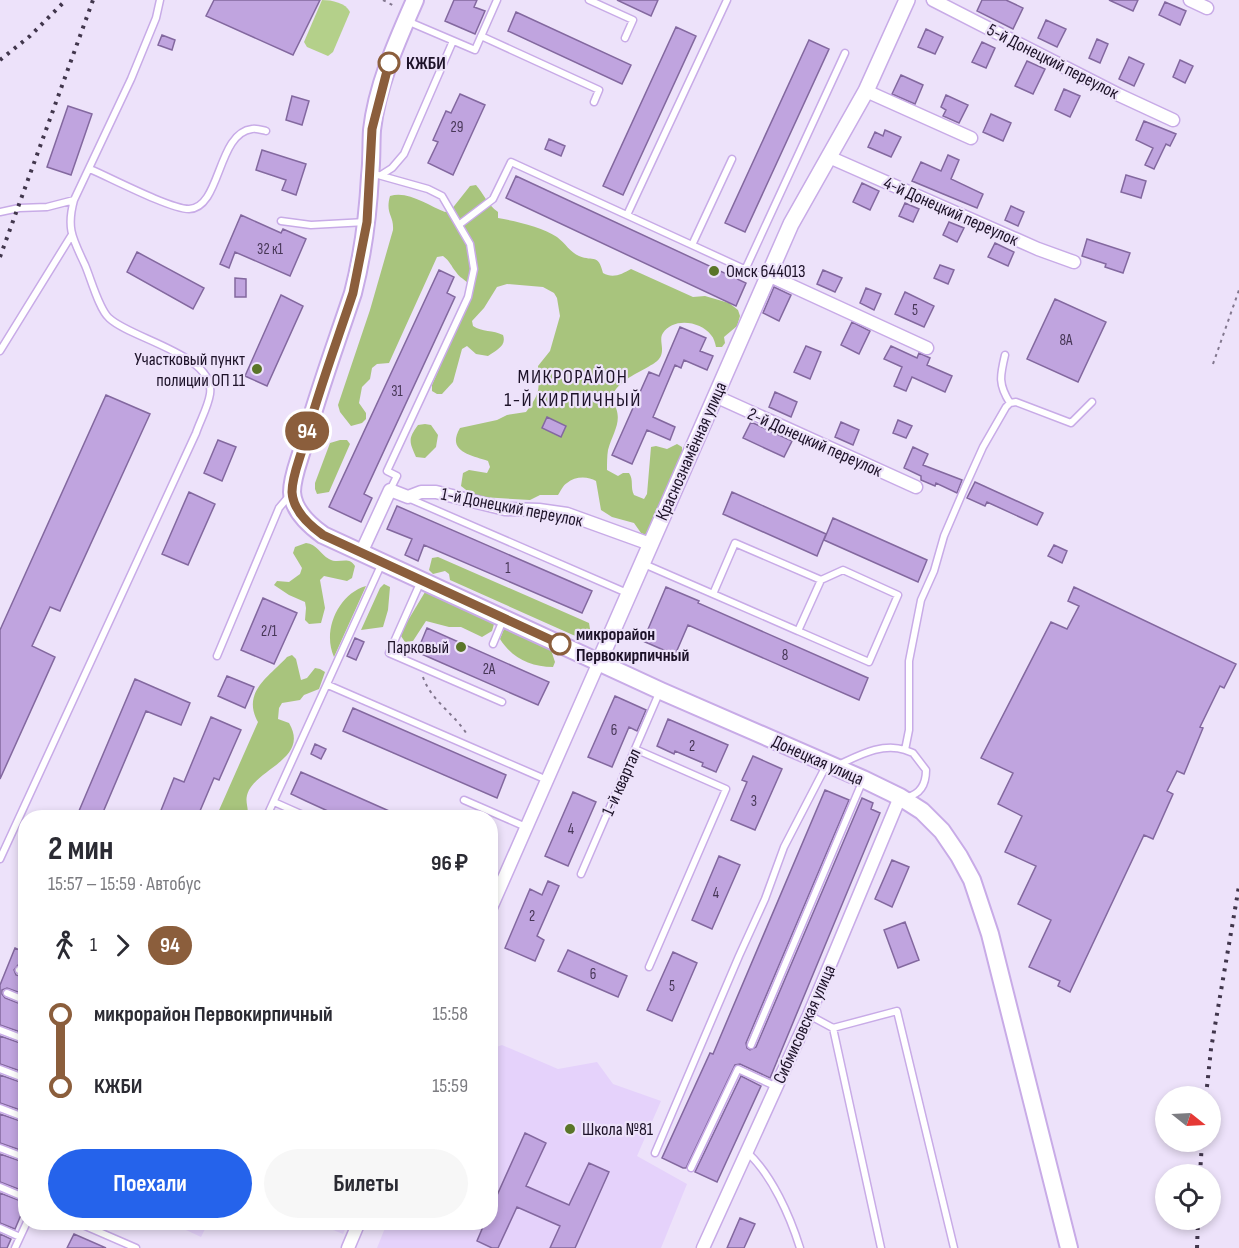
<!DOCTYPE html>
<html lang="ru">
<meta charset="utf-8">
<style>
body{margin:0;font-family:"Sofia Sans Condensed",sans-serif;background:#f7f7f7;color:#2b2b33;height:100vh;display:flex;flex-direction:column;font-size:22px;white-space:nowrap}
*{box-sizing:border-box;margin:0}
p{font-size:20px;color:#7c7c81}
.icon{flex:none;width:33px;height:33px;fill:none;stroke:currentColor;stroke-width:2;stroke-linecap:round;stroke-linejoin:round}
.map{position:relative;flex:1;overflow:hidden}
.sheet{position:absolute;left:18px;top:810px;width:480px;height:420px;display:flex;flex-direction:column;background:#fff;border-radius:24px;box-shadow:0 3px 9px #0003}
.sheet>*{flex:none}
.badge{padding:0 12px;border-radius:20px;font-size:21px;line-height:39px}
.needle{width:39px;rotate:108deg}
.buttons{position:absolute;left:1155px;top:1086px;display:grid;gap:12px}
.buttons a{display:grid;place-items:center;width:66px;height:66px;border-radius:50%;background:#fff;box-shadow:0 3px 9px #0003;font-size:30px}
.map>.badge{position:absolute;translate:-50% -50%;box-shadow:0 0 0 3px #fff}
.legs{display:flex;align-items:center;gap:9px;height:66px;padding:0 30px;font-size:20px}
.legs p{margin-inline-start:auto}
.head{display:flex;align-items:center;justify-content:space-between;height:102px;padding:0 30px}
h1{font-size:33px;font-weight:700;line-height:45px}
.cta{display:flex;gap:12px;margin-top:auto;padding:12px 30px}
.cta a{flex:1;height:69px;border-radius:36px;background:#2563eb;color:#fff;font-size:24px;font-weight:700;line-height:69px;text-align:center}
.cta a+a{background:#f7f7f7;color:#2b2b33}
ul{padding:0 30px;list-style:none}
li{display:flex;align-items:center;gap:21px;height:72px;font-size:22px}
li i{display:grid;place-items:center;width:9px;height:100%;margin:0 8px;background:currentColor}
li i::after{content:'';width:15px;height:15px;margin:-8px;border:4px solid;border-radius:50%;background:#fff}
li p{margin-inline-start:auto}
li:first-child i{background:linear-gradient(#0000 50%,currentColor 0)}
li:last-child i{background:linear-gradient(currentColor 50%,#0000 0)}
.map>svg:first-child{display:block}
.built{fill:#e5d2fb}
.green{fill:#b4d08a}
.forest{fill:#a8c47d}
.building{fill:#c0a4df;stroke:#83689f;stroke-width:1.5}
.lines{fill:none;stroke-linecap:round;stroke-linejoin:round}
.service-casing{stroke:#c8abe7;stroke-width:9}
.minor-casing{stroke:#c8abe7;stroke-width:15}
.tertiary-casing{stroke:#c8abe7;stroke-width:18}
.secondary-casing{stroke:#c8abe7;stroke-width:20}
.path{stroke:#82778e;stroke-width:2;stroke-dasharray:3 4.5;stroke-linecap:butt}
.service{stroke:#fff;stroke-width:6}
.minor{stroke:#fff;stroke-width:12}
.tertiary{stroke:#fff;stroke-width:15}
.secondary{stroke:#fff;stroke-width:16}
.rail{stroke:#41364c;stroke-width:4;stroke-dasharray:3 6;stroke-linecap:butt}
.line-1-casing{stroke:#fff;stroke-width:14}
.line-1{stroke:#8b5e3c;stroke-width:9}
.stop-1-dot{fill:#fff;stroke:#8b5e3c;stroke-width:3}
.poi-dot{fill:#5a7528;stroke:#ede2fa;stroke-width:2}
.labels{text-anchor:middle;stroke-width:4.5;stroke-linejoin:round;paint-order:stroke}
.number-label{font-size:15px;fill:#463656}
.street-label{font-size:18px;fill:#1d1228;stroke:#ede2fa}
.stop-label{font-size:18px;font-weight:bold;fill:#1d1228;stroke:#ede2fa;text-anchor:start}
.poi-label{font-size:18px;fill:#1d1228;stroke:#ede2fa;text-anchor:start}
.neighbourhood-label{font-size:20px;letter-spacing:1.5px;fill:#1d1228;stroke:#ede2fa}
</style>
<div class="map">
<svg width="1239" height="1248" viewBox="0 0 1239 1248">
<rect width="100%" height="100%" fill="#ede2fa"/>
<path class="built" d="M502,1045L558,1069L597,1062L613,1084L661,1101L637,1156L687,1184L661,1248H377L387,1223L490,1222L491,1049Z
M171,1223H208L201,1237Z
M316,1223H348L343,1234Z"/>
<path class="green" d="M322,0C332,0 346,3 350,12L333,52L328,56L307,47L304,42Z"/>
<path class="forest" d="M476,185C484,194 487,204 498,212V218C515,221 543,227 557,237C565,243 571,253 579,256C594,262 598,253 603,273C613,279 622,274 631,269L693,297L705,296L729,303L738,310L740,316L737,326L724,337L725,343L722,347H716C715,343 714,338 711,335C701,321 673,317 663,333C658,340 666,350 659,359C657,362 651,365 648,367C634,375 616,382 611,399C625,419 614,429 608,450C607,456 607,463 607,470L618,476L623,473H629C634,480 630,487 634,495L644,499L647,494L651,447L656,446L667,449L677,444L682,447V453L646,535L641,533L634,523L612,517L601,510L596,481C588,476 575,476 567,483C563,485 560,492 558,495H540L530,500L482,497L470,493L461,486L463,473L469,470L487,473L490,467L488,461C471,455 446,452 460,428L497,420L507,415L526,412C541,392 539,390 538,366L550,351L560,316L557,298L554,293L543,287L507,284L497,287L484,308L472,321L473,326C482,332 493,330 503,335C507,346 496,350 488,356L476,354L467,346L462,349L453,382L442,394H437L432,391V385L473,290C470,281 461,280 456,272C451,266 450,261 443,256L437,257L389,363L377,364L372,368L370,379L362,387L359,403L366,413V419L362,423L351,426L340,412L338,405L370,310L393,230C394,215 385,214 390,196C408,190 429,206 445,212L451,210L470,186Z
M425,424L431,425L438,435L436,447L425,458L416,457C409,441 408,439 418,425Z
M340,440H347L350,444L329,492L317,494L315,489V483L330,443Z
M306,543C317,544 320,554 329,559C339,565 348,555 355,566L352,578L347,581L324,576L320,580L325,608L321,623L309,624L305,620L306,608L305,602L289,595L274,585L277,581L289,582L300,574L302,568L293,553L295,547Z
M438,557L589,623L590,629L588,634L579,637L573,635L450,580L449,574L445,571L433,574L429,570L432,558Z
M384,584L390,587L388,610L383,627L361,630L380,588Z
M366,586L334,657C322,631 338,594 366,586Z
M425,592L494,624L492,631L482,637L461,627H449L426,621L413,641L405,642L401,636L404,627Z
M504,629L551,650L555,662L553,667C530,667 512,658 500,639Z
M292,655L296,659L301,680L307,678L315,668L320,669L325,672L319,689L304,695L300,700L282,703L279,708L278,719L289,723C309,757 262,767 249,790C243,802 250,807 247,817H216L258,722C241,692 270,676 287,657Z"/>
<path class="building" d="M214,0H320L293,55L206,16Z
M454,0H477L474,7L485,11L475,34L445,21Z
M617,0H658L651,16Z
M982,0H1006L1023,8L1013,29L977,11Z
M1109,0H1138L1133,11Z
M1165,2L1186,11L1180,25L1159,15Z
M516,12L631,65L622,84L508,31Z
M1046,20L1066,29L1057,47L1038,38Z
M676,27L696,36L623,195L603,186Z
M926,29L943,37L935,54L918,47Z
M162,35L175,40L172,50L158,45Z
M1097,39L1108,44L1100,63L1089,58Z
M809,40L829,49L745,232L725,223Z
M982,42L995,48L986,68L972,62Z
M1129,57L1144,64L1134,86L1119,79Z
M1180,60L1193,66L1185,83L1173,77Z
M1027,61L1045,69L1033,94L1015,86Z
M901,75L923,85L915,104L892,94Z
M1064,89L1080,96L1070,117L1055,110Z
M460,94L485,105L453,175L428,163L438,142L433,140L446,111L451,113Z
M946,95L968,105L959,123L943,116L946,110L941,107Z
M292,96L309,101L302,125L286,120Z
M68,106L92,114L71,175L47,167Z
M991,114L1011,123L1003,141L983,132Z
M1144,121L1176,134L1170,146L1166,144L1154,169L1145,165L1153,148L1136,140Z
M885,130L901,137L891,157L868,147L875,132L883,136Z
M549,139L565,146L561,156L545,149Z
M262,150L306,164L296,195L282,190L286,180L256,170Z
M948,155L959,160L951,179L983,194L977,208L912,181L921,162L941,171Z
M1126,175L1146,181L1141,198L1121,192Z
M516,176L746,283L736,306L506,198Z
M862,183L879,191L870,210L853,202Z
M905,203L919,209L913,222L899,216Z
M1011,206L1024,212L1018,226L1005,220Z
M241,215L281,233L283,229L306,239L290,276L235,252L229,268L220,264Z
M949,222L964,228L957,242L943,235Z
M1087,239L1130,253L1123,273L1105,267L1106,264L1082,256Z
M995,243L1014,252L1008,266L988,257Z
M137,252L204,288L193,309L127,272Z
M940,265L954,270L948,284L934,278Z
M439,270L454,277L447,293L455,297L364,494L372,498L361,522L329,507Z
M823,270L842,278L835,292L817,284Z
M235,278L246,279V297H235Z
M774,287L791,295L779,321L763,313Z
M866,288L881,294L874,310L860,303Z
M905,292L934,306L924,327L895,314Z
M281,295L303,306L267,386L245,376Z
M1055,299L1106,322L1078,382L1027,359Z
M852,322L870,331L859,354L841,345Z
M680,327L706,338L700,351L713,356L707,370L684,360L681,368L675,365L653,417L675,427L670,440L647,430L632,464L612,455L649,372L659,376Z
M806,346L821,352L810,379L794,372Z
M891,346L917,358L919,353L930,358L927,365L952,376L945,392L912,377L906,391L894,386L902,367L884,359Z
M775,392L797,402L791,417L769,407Z
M106,395L150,414L60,611L50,607L32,646L55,657L0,779V630Z
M547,417L566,426L561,437L542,428Z
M898,420L912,426L906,438L893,433Z
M751,422L792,441L784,457L743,438Z
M841,422L859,430L853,445L835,437Z
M218,440L236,447L222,481L204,473Z
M913,447L928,454L923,465L962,480L957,493L936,483L935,486L921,480V476L904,468Z
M975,482L1043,513L1037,525L987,502L985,506L967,498Z
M189,492L215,504L188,565L162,554Z
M732,492L826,534L817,556L723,514Z
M397,506L592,591L582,613L424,545L418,561L405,555L412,539L387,529Z
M833,518L927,560L918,582L824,540Z
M1054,545L1067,551L1062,563L1048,556Z
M666,587L699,601L698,603L868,678L859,700L688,625L675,655L643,641Z
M1074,587L1236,664L1224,688L1220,686L1200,727L1203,728L1184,774L1177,771L1167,791L1173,794L1153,839L1144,835L1070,992L1058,986L1060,981L1029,967L1051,920L1018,904L1036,866L1005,852L1022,816L998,804L1013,773L981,758L1051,622L1067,629L1079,606L1068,601Z
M263,598L297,613L274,664L241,650Z
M427,628L549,682L538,705L417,652Z
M355,638L364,642L356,660L347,656Z
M227,676L254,687L245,708L218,696Z
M135,679L190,703L181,725L146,711L104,810L120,818H76Z
M615,696L646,710L637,731L629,727L612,767L588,757Z
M353,708L506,775L497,798L343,731Z
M211,717L241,730L219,780L214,778L197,818H158L174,778L184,782Z
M668,719L728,745L716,772L702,766L703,763L675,751L674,754L657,746Z
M315,744L326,749L321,759L311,754Z
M753,756L782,769L755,830L731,820L747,782L742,780Z
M301,772L405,818H343L306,801L291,794Z
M825,790L849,800L746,1043L747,1048L750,1050L756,1047L862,798L873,803L871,809L880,813L770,1078L740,1064L735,1065L686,1168H683L662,1158L710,1053L713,1054Z
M573,792L596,802L568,866L545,856Z
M719,856L740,865L712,929L692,920Z
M892,860L909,867L892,907L875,899Z
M548,881L559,886L537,936L544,940L535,961L505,948L530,889L542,895Z
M905,922L919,960L898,968L884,930Z
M15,948L26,953V967L18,965L14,970L16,975L26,978V995L7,988L2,990V994L5,998L26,1006V1034L0,1025V985Z
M568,950L627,976L618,997L558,971Z
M673,952L697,963L672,1021L647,1010Z
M0,1036L26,1045V1073L0,1064Z
M0,1075L26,1084V1112L0,1103Z
M741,1076L761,1086L717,1182L695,1172Z
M0,1114L26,1123V1152L0,1143Z
M525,1133L546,1143L526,1186L569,1205L589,1163L609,1172L575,1248H550L560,1226L517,1207L498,1248H492L477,1241L485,1222H490V1211Z
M0,1154L26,1163V1192L0,1182Z
M0,1193L26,1203L15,1229L0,1223Z
M740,1218L755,1224L744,1248H727Z
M0,1234L11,1239L7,1248H0Z
M74,1234L106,1248H67Z"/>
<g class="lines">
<g class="service-casing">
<path id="service" d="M589,0L633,20L625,38
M407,21L475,50L497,0
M481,36L599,90L594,102
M732,159L692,245L766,279
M90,169C111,178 170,209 189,209C221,208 217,133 252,129C256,128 262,130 266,131
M371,173L428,189L442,196L470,244L474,269L468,297L387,471L397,476L390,490
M381,175L392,168L404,154L453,41
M0,212L19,208L47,207L74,200
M627,215L727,0
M281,221L311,225L366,222
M460,224L493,199L511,162L692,245
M745,270L845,53
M0,351L71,236
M1005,355C1000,376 998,384 1010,403
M408,498L627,593
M644,564L713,594L735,543L821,580
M843,570L898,595L869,662L798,631L821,580Z
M421,581L389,653L502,702
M713,594L798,631
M493,644L503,620
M217,656L279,508L290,495
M328,685L547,780
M635,749L726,789L649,967
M905,750L913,753L926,770C926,784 921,794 907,797
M838,765C858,756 882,742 905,750L909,730V661L921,600L934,571L944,536L965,487L983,447L1006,407L1010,403L1016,402L1071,423L1092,402
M464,800L526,827
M274,802L310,818
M266,818L382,563
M0,859L196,433C200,421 208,407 210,394C216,355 131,339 109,318C99,309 91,279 85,265C73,239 66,229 74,200L131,79L156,18L160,0
M581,874L660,691
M19,970L26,973
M7,993L26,1001
M809,1015L833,1028L881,1248
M833,1028L897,1011L954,1248
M0,1030L26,1040
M751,1045L863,780
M0,1069L26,1079
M0,1108L26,1118
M0,1148L26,1158
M747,1152C772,1175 790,1216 800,1248
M655,1153L739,956L765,899L784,847L827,764
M691,1168L738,1069L777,1087
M0,1187L26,1198
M83,1225L136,1248
M0,1228L20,1237
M15,1248L27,1222"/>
</g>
<g class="minor-casing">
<path id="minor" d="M933,0L1119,95L1173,120
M1190,0L1207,8
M866,91L971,138
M829,157L1038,249L1074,262
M768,275L927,348
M715,396L916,487
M361,553L390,490L408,497L421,492H436L505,509L539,510L567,514L650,544
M490,910L599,662
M348,1248L359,1222
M703,1248L809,1015L900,797"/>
</g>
<g class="tertiary-casing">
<path id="tertiary" d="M599,662L791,224L866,91L907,0"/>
</g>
<g class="secondary-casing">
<path id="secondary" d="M415,0C397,41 377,85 372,130C371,145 372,160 370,176C368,215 363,254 353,293C336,344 317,395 303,447C299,461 292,477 292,492C293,511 309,525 323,535L661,691L863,779L900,797L922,811L942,831L959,856L972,880L990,934L1069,1248"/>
</g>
<path class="path" d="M383,0L396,7
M1213,364L1239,290
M423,677C431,701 456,715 468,736"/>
<use href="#service" class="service"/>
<use href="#minor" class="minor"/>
<use href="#tertiary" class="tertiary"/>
<use href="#secondary" class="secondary"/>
<path class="rail" d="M0,60L30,36L66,0
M0,257L93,0
M1206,1096L1211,1049L1239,886
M1200,1174L1202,1142
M1197,1248L1198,1220"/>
</g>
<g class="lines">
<g class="line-1-casing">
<path id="line-1" d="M389,63L372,129L367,222L353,293C336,344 317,395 303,447C299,461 292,477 292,492C293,511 309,525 323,535L560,644"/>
</g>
<use href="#line-1" class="line-1"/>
</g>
<g class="stop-1-dot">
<circle cx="389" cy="63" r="10"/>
<circle cx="560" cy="644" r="10"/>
</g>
<g class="poi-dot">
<circle cx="714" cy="271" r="6"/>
<circle cx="257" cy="369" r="6"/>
<circle cx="461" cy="647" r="6"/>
<circle cx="570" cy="1129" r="6"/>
</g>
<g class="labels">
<g class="number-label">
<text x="457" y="132">29</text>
<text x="270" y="254">32 к1</text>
<text x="915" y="315">5</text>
<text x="1066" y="345">8А</text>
<text x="397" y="396">31</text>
<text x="508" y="573">1</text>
<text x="269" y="636">2/1</text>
<text x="785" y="660">8</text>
<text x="489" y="674">2А</text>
<text x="614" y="735">6</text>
<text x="692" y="751">2</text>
<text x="754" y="806">3</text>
<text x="571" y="834">4</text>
<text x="716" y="898">4</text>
<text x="532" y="921">2</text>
<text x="593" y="979">6</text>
<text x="672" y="991">5</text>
</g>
<g class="street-label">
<text transform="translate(1053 61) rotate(27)" y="6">5-й Донецкий переулок</text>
<text transform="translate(951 211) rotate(24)" y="6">4-й Донецкий переулок</text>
<text transform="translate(815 442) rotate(24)" y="6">2-й Донецкий переулок</text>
<text transform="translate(691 451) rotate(-66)" y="6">Краснознамённая улица</text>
<text transform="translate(512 507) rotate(11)" y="6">1-й Донецкий переулок</text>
<text transform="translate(818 760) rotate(24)" y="6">Донецкая улица</text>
<text transform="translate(621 782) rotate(-66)" y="6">1-й квартал</text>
<text transform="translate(804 1024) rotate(-66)" y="6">Сибмисовская улица</text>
</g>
<g class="stop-label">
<text x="406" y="69">КЖБИ</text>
<text x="576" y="640">микрорайон<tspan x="576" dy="21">Первокирпичный</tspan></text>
</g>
<g class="poi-label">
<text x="726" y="277">Омск 644013</text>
<text x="245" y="365" text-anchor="end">Участковый пункт<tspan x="245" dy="21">полиции ОП 11</tspan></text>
<text x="449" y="653" text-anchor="end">Парковый</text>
<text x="582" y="1135">Школа №81</text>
</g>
<g class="neighbourhood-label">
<text x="573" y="383">МИКРОРАЙОН<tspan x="573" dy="23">1-Й КИРПИЧНЫЙ</tspan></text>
</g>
</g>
</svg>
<div class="buttons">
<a><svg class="needle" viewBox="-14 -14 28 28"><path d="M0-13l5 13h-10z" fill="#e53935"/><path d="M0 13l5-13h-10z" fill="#7c7c81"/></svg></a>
<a><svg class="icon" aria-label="locate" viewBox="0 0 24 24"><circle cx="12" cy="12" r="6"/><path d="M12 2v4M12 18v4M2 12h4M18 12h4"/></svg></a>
</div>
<b class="badge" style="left:307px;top:431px;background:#8b5e3c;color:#fff">94</b>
<section class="sheet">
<div class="head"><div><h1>2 мин</h1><p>15:57 – 15:59 · Автобус</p></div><b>96 ₽</b></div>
<div class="legs"><svg class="icon" aria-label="walk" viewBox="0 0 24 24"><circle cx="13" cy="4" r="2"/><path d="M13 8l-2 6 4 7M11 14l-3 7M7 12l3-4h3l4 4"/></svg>1<svg class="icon" aria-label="forward" viewBox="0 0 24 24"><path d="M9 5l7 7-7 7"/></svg><b class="badge" style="background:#8b5e3c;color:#fff">94</b></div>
<ul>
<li><i style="color:#8b5e3c"></i><b>микрорайон Первокирпичный</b><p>15:58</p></li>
<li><i style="color:#8b5e3c"></i><b>КЖБИ</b><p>15:59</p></li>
</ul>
<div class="cta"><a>Поехали</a><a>Билеты</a></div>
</section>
</div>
